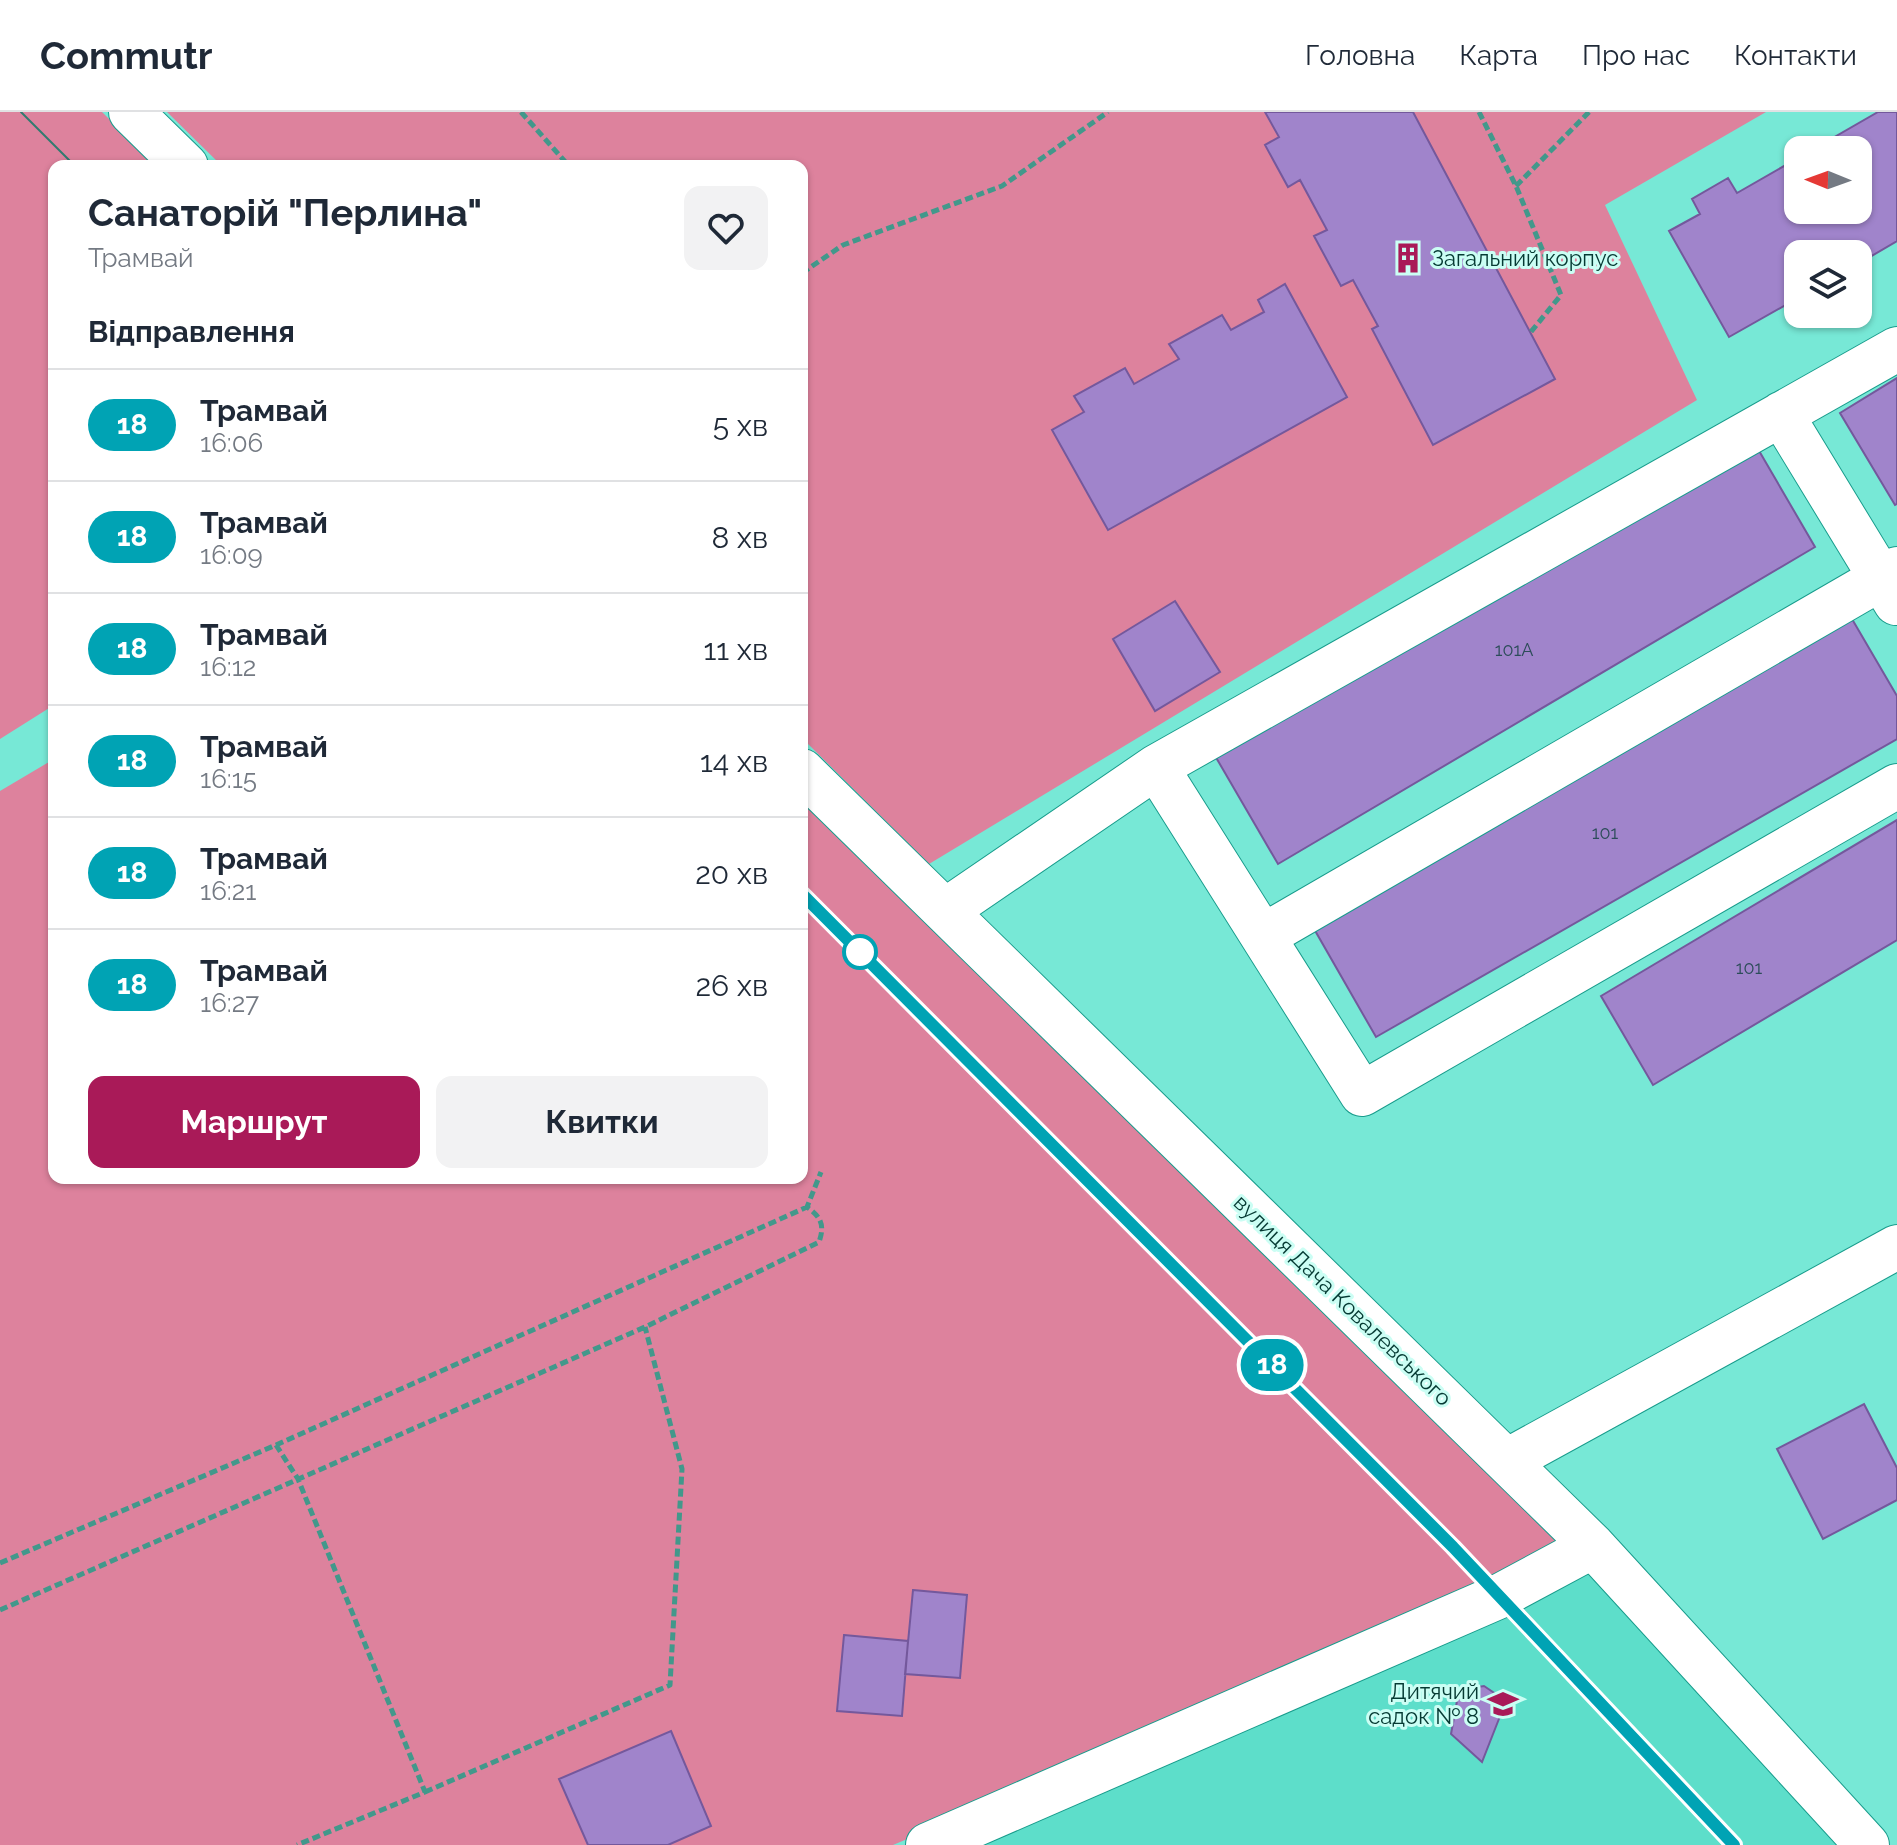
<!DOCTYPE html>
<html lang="uk">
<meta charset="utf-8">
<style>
body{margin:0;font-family:Raleway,sans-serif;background:#f2f2f3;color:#1f2937;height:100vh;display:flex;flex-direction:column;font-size:30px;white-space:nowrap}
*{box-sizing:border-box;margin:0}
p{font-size:26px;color:#747a83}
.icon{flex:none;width:44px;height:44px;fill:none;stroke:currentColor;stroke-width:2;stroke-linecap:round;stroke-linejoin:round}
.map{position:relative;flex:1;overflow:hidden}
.side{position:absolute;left:48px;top:48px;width:760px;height:1024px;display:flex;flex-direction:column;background:#fff;border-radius:16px;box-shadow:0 2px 6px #0004}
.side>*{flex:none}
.badge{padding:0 16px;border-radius:26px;font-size:28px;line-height:52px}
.needle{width:52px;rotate:271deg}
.tools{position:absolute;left:1784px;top:24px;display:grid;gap:16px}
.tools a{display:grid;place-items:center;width:88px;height:88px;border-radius:16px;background:#fff;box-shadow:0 2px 6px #0004;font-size:40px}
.map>.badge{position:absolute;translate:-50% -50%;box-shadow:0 0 0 4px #fff}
h2{padding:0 40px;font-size:30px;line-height:72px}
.round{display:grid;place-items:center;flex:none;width:84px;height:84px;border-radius:16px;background:#f2f2f3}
.overview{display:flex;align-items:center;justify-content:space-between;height:136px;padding:0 40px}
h1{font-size:38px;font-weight:700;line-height:60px}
.primary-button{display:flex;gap:16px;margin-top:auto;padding:16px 40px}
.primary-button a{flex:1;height:92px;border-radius:16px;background:#a91a58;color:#fff;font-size:32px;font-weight:700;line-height:92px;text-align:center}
.primary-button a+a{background:#f2f2f3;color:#1f2937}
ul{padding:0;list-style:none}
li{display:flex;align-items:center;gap:24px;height:112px;padding:0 40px;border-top:2px solid #e0e1e3}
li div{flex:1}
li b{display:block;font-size:30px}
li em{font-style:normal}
li .badge{min-width:88px;font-weight:700;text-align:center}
header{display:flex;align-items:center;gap:48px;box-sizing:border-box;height:112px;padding:0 40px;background:#fff;border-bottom:2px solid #e0e1e3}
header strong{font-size:38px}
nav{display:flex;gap:44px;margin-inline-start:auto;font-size:28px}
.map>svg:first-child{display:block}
.built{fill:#5ddeca}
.green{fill:#dd829d}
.building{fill:#a084cb;stroke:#74589c;stroke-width:2}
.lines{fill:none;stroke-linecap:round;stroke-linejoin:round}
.minor-casing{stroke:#189c8c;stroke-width:46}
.path{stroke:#42988b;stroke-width:5;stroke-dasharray:8 4;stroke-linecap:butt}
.minor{stroke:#fff;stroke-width:44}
.tram{stroke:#307b70;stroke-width:2}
.line-casing{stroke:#fff;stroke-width:18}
.line{stroke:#00a3b4;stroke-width:12}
.stop-dot{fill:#fff;stroke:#00a3b4;stroke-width:4}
.labels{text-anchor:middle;stroke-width:6;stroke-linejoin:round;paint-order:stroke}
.number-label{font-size:18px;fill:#2c4c59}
.poi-label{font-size:22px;fill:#053a33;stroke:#cbfef4;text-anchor:start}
.street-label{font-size:22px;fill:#053a33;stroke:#cbfef4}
</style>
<header>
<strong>Commutr</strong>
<nav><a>Головна</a><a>Карта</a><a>Про нас</a><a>Контакти</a></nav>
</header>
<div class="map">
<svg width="1897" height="1733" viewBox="0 0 1897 1733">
<rect width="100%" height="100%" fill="#77e8d6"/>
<path class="built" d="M1600,1451L1852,1733H962Z"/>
<path class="green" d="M0,0H102L157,54H54V593L0,627Z
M167,0H1766L1605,93L1697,288L929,752L802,626V54H222Z
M54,647V1066H802V683L1566,1432L1369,1533L893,1733H0V679Z"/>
<path class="building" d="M1265,0H1413L1555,267L1433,333L1372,217L1378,214L1353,168L1341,174L1314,124L1327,118L1300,68L1288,75L1265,33L1279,25Z
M1878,0H1897V129L1858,152V142H1798V186L1729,225L1669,119L1700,102L1692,87L1728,66L1737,81L1798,46V98H1858V38H1812Z
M1285,172L1347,285L1108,418L1052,318L1084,300L1074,284L1125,256L1134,272L1179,247L1169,232L1222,203L1231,218L1264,200L1258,188Z
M1897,266V392L1895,393L1840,301Z
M1751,325L1815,435L1278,752L1214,642Z
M1175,489L1220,560L1155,599L1113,527Z
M1852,507L1897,584V627L1376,925L1313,815Z
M1897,708V828L1653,973L1601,884Z
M1864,1292L1897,1356V1388L1823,1427L1777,1337Z
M913,1478L967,1483L960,1566L905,1562Z
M844,1523L908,1529L902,1604L837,1599Z
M1484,1574L1506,1589L1482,1650L1451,1622L1459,1578Z
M671,1619L711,1714L668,1733H588L559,1667Z"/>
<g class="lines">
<g class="minor-casing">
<path id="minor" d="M131,0L186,54
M1781,302L1896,491
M1156,655L1362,982L1897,674
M802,659L1593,1434L1867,1733
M945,799L1156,655L1897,237
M1265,823L1897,457
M1507,1349L1897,1135
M928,1733L1500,1484L1593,1434"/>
</g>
<path class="path" d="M521,0L569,54
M1479,0L1516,74L1561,183L1530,221
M1516,74L1589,0
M802,161L843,133L1002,74L1108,0
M276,1333L298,1367L425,1680L297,1733
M0,1451L276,1333L807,1095
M0,1498L645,1215L819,1130C825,1113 821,1105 807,1095L821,1060
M425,1680L670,1573L682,1357L645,1215"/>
<use href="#minor" class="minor"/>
<path class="tram" d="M21,0L75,54
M802,782L1453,1435L1734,1733"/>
</g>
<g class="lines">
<g class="line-casing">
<path id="line" d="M802,782L1453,1435L1734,1733"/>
</g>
<use href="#line" class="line"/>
</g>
<defs>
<g id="building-bare" transform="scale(2.4)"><path d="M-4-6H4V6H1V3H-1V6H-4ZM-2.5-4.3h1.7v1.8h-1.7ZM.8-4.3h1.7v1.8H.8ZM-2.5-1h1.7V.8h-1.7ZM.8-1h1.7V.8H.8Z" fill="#a91a58" stroke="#cbfef4" stroke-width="2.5" paint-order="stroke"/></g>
<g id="school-bare" transform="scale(2.4)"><path d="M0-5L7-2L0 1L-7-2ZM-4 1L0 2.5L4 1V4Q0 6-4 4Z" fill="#a91a58" stroke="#cbfef4" stroke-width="2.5" paint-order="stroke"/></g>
</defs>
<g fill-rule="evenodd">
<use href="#building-bare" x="1408" y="146"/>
<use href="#school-bare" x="1503" y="1592"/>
</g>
<circle class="stop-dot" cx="860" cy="840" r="16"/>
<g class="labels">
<g class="number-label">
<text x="1514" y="544">101А</text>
<text x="1605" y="727">101</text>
<text x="1749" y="862">101</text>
</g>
<g class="poi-label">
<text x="1432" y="154">Загальний корпус</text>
<text x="1479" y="1587" text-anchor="end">Дитячий<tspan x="1479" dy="25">садок № 8</tspan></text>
</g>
<g class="street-label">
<text transform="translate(1343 1188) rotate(44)" y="8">вулиця Дача Ковалевського</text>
</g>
</g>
</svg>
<div class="tools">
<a><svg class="needle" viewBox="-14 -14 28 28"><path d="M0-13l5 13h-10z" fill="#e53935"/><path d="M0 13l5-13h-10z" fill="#747a83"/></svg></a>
<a><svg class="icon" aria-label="layers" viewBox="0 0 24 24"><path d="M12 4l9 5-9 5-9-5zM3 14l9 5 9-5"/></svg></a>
</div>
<b class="badge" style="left:1272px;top:1253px;background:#00a3b4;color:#fff">18</b>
<section class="side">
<div class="overview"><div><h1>Санаторій &quot;Перлина&quot;</h1><p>Трамвай</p></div><a class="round"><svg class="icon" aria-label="heart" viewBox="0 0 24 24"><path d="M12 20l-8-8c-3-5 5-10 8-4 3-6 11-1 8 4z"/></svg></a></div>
<h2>Відправлення</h2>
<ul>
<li><span class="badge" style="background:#00a3b4;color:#fff">18</span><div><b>Трамвай</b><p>16:06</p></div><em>5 хв</em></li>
<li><span class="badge" style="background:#00a3b4;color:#fff">18</span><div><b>Трамвай</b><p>16:09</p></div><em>8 хв</em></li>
<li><span class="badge" style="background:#00a3b4;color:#fff">18</span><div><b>Трамвай</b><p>16:12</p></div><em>11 хв</em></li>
<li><span class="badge" style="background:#00a3b4;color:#fff">18</span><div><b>Трамвай</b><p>16:15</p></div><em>14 хв</em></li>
<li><span class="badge" style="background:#00a3b4;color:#fff">18</span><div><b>Трамвай</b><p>16:21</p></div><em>20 хв</em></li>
<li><span class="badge" style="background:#00a3b4;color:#fff">18</span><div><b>Трамвай</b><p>16:27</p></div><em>26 хв</em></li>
</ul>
<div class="primary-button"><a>Маршрут</a><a>Квитки</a></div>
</section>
</div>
